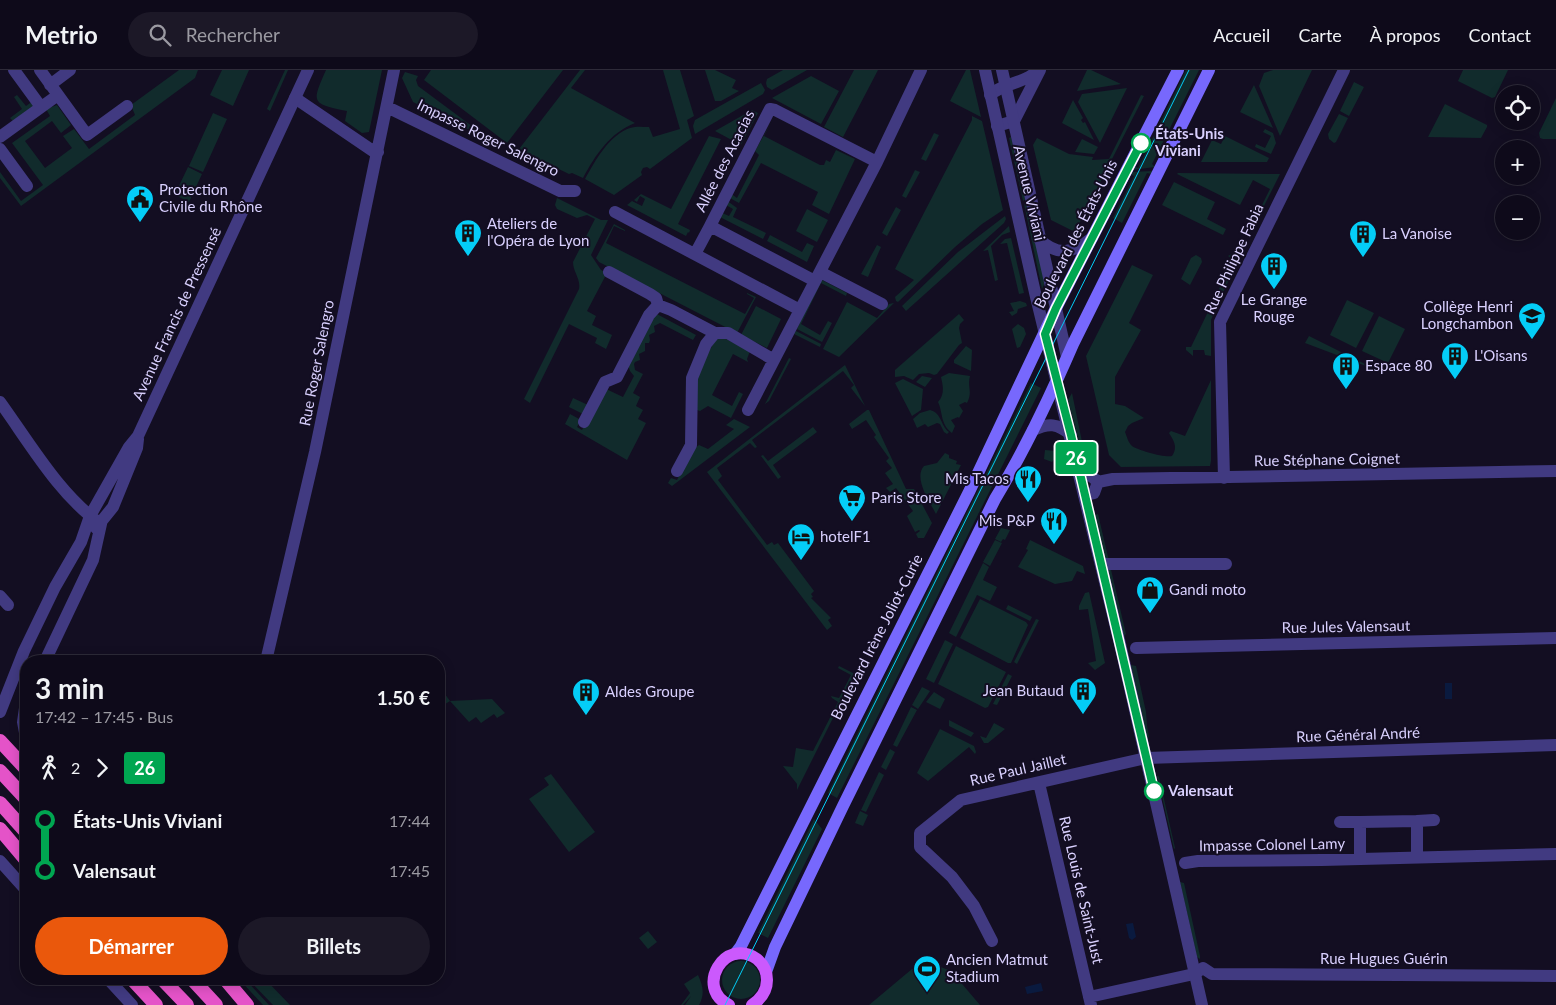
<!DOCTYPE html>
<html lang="fr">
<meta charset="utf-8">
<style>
body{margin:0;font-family:Lato,sans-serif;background:#1c1827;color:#f1f3f6;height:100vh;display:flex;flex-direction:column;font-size:19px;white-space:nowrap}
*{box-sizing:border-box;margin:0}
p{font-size:16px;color:#9b9aa2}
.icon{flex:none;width:28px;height:28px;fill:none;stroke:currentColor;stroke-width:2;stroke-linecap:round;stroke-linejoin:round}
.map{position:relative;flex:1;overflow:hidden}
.side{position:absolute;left:20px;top:585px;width:425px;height:330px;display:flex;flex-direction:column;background:#0e0a1a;border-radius:20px;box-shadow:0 2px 12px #0003,0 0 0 1px #2e2b39}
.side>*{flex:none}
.badge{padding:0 10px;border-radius:4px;font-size:18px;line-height:32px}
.buttons{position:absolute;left:1495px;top:15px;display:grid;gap:10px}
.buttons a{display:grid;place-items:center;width:45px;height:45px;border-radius:50%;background:#0e0a1a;box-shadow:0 2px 12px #0003,0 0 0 1px #2e2b39;font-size:25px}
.map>.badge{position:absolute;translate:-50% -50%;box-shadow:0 0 0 2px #fff}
.legs{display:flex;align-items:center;gap:8px;height:55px;padding:0 15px;font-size:16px}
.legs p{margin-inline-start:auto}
.overview{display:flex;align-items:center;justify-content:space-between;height:85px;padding:0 15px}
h1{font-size:28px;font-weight:700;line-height:38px}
.action{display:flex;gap:10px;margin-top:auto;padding:10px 15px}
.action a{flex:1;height:58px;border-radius:30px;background:#ea580c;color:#fff;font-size:20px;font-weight:700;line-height:58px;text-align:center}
.action a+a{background:#1c1827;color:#f1f3f6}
ul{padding:0 15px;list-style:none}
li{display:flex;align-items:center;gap:18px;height:50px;font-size:19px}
li i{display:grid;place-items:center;width:8px;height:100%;margin:0 6px;background:currentColor}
li i::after{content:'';width:12px;height:12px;margin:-6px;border:4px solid;border-radius:50%;background:#0e0a1a}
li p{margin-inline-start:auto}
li:first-child i{background:linear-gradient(#0000 50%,currentColor 0)}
li:last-child i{background:linear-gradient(currentColor 50%,#0000 0)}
header{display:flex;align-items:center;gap:30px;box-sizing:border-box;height:70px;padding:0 25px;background:#0e0a1a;border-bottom:1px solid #2e2b39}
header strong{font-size:24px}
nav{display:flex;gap:28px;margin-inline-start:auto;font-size:18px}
.search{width:350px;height:45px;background:#1c1827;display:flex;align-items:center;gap:12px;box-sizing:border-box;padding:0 18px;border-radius:28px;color:#9b9aa2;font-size:19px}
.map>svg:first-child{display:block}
.green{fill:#112b2c}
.water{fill:#0a1a3f}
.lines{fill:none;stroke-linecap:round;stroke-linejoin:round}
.minor{stroke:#413a81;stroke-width:12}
.tertiary{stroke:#413a81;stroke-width:12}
.secondary{stroke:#7768fd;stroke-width:12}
.primary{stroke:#cb59fd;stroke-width:12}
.trunk{stroke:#e453c8;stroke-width:14}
.tram{stroke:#04cdf7;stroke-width:1}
.line-1-casing{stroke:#fff;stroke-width:11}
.line-1{stroke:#00a651;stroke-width:8}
.stop-1-dot{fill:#fff;stroke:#00a651;stroke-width:2.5}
.labels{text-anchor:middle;stroke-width:4;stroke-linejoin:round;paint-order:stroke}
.stop-label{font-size:15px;font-weight:bold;fill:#d9d0fe;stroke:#130e22;text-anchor:start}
.street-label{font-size:15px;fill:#d9d0fe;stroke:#130e22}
.poi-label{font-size:15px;fill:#d9d0fe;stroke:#130e22;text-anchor:start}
</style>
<header>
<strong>Metrio</strong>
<div class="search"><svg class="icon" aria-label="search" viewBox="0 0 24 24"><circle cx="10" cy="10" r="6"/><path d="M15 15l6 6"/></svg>Rechercher</div>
<nav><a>Accueil</a><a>Carte</a><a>À propos</a><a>Contact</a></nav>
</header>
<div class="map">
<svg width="1556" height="935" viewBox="0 0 1556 935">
<rect width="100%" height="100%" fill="#130e22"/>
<path class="green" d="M179,0H198L195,8L21,136L0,108V102L21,131L43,115L12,73L50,46L46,39L57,35L71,55L61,63L52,51L25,71L45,98L72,78L63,66L74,59L89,79L135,45L131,35Z
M222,0H249L233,36L210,25Z
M285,0H288L270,41L267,39Z
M326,0H382L369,62L362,63L345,51L347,41C310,34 312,32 326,0Z
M431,0H563L507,73L424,10Z
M580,0H585L571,18L635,53C610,63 596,84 583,108L572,103L569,104L534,87L529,89L516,83Z
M663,0H680L694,46L687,50L692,68L650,99L647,97L643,98L641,102L642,105L614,125L585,109C595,91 609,65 630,58C637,56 642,57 649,57L653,67L680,59Z
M705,0H715L736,10L732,18L739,21L721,31H715Z
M783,0H807L772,20L767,17L766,13L767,9Z
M854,0H878L843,67L824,57Z
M966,0H970L981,47L950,31Z
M1087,0H1091L1121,14L1077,21Z
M1186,0H1199L1152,94L1155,97L1132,100L1134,96L1138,98Z
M1273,0H1312L1280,66L1259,16L1264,3Z
M1463,0H1508L1495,27L1492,28L1458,11Z
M405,2L418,6L416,10L418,16L492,71L413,32L402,8Z
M811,6L839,21L821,54L772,28Z
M1354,12L1364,17L1349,46L1340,41Z
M761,13L765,20L763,24L695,64L693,56L695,50Z
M1254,15L1273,58L1240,42Z
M1127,18L1100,73L1078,32L1082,24Z
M17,25L26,36L33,31L35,35L13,51L10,48L22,39L14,27Z
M1141,25L1144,26L1075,162L1051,150L1033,75L1037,68L1069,84L1093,87L1092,90L1109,89Z
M1556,28V69H1543L1540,68L1539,63Z
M1073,30L1083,48L1081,50L1083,53L1085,52L1094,70L1062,53Z
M1445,34L1487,55V57L1481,68L1428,67Z
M752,40L758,43L741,75L715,61Z
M213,43L227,49L203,102L189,96Z
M1339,44L1348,48L1336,72L1334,73L1329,69L1328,64Z
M972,46L982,51L1003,140L982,154L955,177L898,232L896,231L895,227L914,210L895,199L972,50Z
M772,51L764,66L820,95H824L826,90L830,92L836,80L855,89L829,144L812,135L818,122L761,93L739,133L728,127L730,123L737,128L759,85L755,81Z
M1265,59L1273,63L1276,73L1271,84L1255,77L1256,74L1265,78L1271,66L1263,62Z
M934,63L939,65L926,91L921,89Z
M709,66L721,69L678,154L690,160L689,163L688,162L686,166L627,135L632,131L642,136L645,129L640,126L637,132L634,130L641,124L671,139Z
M1225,66L1269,88L1267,92H1201L1212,70L1221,74Z
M1011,67L1026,129L1023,131L1009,68Z
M1082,69L1098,77L1094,84L1075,82Z
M188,97L202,104L189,132L167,121L169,117L177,120Z
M915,100L920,102L906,128L902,126Z
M1153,101L1151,104L1147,103L1122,153L1113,148L1134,106L1130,104L1131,102Z
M1178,103L1280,104L1256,152L1254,151L1270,119L1253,110L1240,135L1177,104Z
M1174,112L1215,132L1207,149L1226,159L1223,165L1162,135Z
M557,128L601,150H608L591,185L601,200L607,203L587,241L596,246L592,255L612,265L606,279L595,273L597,268L569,254L530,333L524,329L579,219C581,209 573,202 573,192L595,149L587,145L577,148L557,139L555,135Z
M726,130L737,138L733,147L766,163L763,169L718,146L720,142L729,146L733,139L724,134Z
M1027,132L1046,210L1042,219L1024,134Z
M896,137L901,140L887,166L882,163Z
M807,139L828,150L817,172L796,161Z
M1005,146L1006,149L1004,153L906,241L902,236L958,182Z
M614,154L625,160V161L614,156L606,173L745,244L754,228L747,224V223L756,227L737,263L599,192L596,188Z
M1009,156L1010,162L1002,165L991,176L998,210L995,211L988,180L983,181Z
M770,165L802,182L807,173L814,176L807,192L767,171Z
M1011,168L1024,223L1019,224L1007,173L1000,174L1005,169Z
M877,175L881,177L868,207L861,204Z
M1233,183L1236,185L1233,193L1236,194L1211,250V286L1205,285L1204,280H1193V286L1186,280V277H1191L1233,190L1228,186Z
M1196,185L1201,188L1202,192L1190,215L1181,209L1191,188Z
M1132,195L1153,205L1129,253L1141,260L1115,307V334L1125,336L1144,348L1132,353L1128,356L1125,362C1127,367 1128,372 1132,376C1137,380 1165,388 1172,386C1178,377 1174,371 1169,363L1171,361L1185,366L1211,310V391L1210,396L1121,397L1109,385L1086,286Z
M820,209L847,223L846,226L821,213L801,254L820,265L828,251L832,253L822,272L797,259Z
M1347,230L1374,243L1356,278L1330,265Z
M1020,231L1026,233L1027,236L1018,239L1017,243L1012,246L1009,242L1014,241L1010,233Z
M847,232L877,248L889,234L894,233L839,287L823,279Z
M756,236L781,249L767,278L741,265Z
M655,243L696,265L693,270L660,253L654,256L655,262L649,265L650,270L649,273H645V281L639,284L640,290L635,292L634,294L635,300L643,304L633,323L640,327L636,336L643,340L638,349L646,353L627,390L565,354L570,344L581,350L577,357L582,360L604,318L623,327L634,306L630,301L628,295Z
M959,244L964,250L960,254L959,258L962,273L959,275L937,304L934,305L929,303L919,304L913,310L904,306L895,307V300Z
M1379,246L1405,259L1388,293L1362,281Z
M1018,254L1024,258L1026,264L1020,277L1017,278L1012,259Z
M796,261L821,274L820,277L794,264Z
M718,265L750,281L747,289L748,292L733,284L712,325L732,336L739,322L743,324L731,348L708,336L700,341L697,340L695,307Z
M1309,266L1367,295L1366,296L1305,273Z
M966,276L972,280L971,301L954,293V290Z
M789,288L791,289L769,331L765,334Z
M845,295L865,336L851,318L854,315L843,301L752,370L757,377L755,378L750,373L717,398L722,406L718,410L767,475L772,472L774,475L778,473L814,521L811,524L813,527L811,528L831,548L828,550L832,556L827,560L707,402Z
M949,303L970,306C967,318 973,321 967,333L965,332L959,335L963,341L959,348L958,347L951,350L955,356L952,363C940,354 943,342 938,332C945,324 943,316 941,307Z
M922,306L932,308L925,317L916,312Z
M903,309L923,319L921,340L912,346L895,313Z
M1031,313L1041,318L837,728L828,723Z
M1072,323L1087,396L1086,397L1068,330Z
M573,328L588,335L583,344L569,337Z
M867,340H869L906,419H914L932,453L924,468H918L916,464L920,461L919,460L915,462L907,446L913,441L896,418L890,422L886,418L893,414L885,403L892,398L886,391L889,388L874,367L876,365L866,350L852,359L849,354Z
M930,340C942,343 940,355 949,362L947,364L944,362L940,354L937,353L928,357L925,354L917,358L913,349L920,343Z
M734,349L750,357L672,416L668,413L671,408L677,410L691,381L699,375L708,379L734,359L726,355Z
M813,357L817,362L773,395L781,407L778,409L761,386L763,385L768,391Z
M1045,380L1056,381L1058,385L1052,392L1044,389Z
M945,383L949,385V388L957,391L956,394L961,395L936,444C930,432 913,408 924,396L937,393Z
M1098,444L1126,564L1124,566L1095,445Z
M1001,458L1010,460L1005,470L1003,469L1001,472L995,469Z
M995,470L1002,473L990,496L983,492Z
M1030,470L1083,496L1085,504L1077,501L1072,511L1055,514L1018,497L1028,480L1026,479Z
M983,493L989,497L983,510L997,517L990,531L977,525L956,567L949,563Z
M1089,522L1105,593L1095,600L1088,593L1096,591L1088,539L1079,540V536L1085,523Z
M980,529L1026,552L1028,555L1011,593H1008L960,568Z
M1008,535L1032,547L1030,551L1006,539Z
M1036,549L1039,550L1017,594L1014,592Z
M945,570L953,574L934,613L926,609Z
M956,576L1006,602L988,637L985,638L938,614Z
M1131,595L1136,596L1146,642L1147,655L1149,667L1147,668Z
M839,596L855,604L797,720V714L783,696L793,697L796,678L813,681L838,632L832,628L831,626L839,628L851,605L838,598Z
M1008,604L1012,606L997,635L993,634Z
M439,616L450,631L492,629L505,643L497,648L494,644L481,653L476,647L469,652L450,631L442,636L439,632Z
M922,617L930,621L918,639L912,635Z
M934,622L945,629L940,639L926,632Z
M911,637L917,640L897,677L893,675Z
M949,650L974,663L971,667L949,656Z
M994,653L1005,659L988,673H984L980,666L986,668Z
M940,659L974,676L976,682L975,684L969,677L928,711L917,703Z
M890,679L895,682L886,700L881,697Z
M879,702L884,705L866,742L861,740Z
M551,704L595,762L569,782L529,729L549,715L544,708Z
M1157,705L1159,707L1175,778L1174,779Z
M860,741L868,745L863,756L855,753Z
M814,749L822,759L768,868L758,863Z
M1180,812L1184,813L1200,886V889L1197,887Z
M648,861L657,872L648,879L639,868Z
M722 910a19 19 0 1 1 38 0a19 19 0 1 1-38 0Z
M933,894L951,901L980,935H869L912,899L922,895Z
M698,905C703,916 705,924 699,935H685L691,926L683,935H681L690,923L684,914Z
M239,909H245L269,935H263Z
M248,909H265L290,935H273Z"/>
<path class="water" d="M1445,613H1452V629H1445Z
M1133,853L1136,867L1132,870L1129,868L1126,854Z
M1041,913L1043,921L1027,924L1025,917Z"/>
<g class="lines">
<path class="minor" d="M14,0L41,37
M40,0L87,65L127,36
M50,15L70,0
M990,25C1004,12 1025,14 1038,0
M295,28L373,81L378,82
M387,37L560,121H575
M997,56L1014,51L1040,0
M0,67L58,25
M0,79L27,116
M615,142L800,240
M710,156L770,39L775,40L877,92
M695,184L710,156L815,211
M609,202L650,224L656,228L658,235
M820,202L882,234
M748,340L877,92L921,0
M584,352L605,312L617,307L649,245L658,235L671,240L715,263
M677,401L691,375L692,308L706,274L715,263H728L774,290
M1080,406L1090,405L1098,412
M1224,408L1220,252L1344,0
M1098,412L1113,409L1556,401
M1084,425L1094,423L1098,412
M1101,494H1226
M0,526L8,535
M1136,578L1556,568
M266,591L315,382L394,0
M1039,713L1091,935
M1417,751L1434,750
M1340,752H1360
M1360,789V752L1417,751V787
M0,791L26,820
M1185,793L1198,791L1322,790L1556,784
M992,871L974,836L952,807L920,777V763L961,730L1146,688L1556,675
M1212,904L1556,906
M108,909L132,935
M1089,927L1194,904L1203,898L1212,904"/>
<path class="tertiary" d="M985,0L1036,227L1120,574L1202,935
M1002,0L1067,287
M1039,169C1058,187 1073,183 1092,168
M0,332C29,372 60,426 101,454L93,490L45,591
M1033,360C1049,353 1057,353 1071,365
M96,458L113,437L137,378L138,369
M26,631L23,652L26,668
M0,642L24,581L55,517L81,472L90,446L129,377L138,366L308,0"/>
<path class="secondary" d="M735,884L741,876L970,420L1056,238L1178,0
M766,902L775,877L843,736L995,429C1025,380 1050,327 1073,274L1209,0"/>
<path class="primary" d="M729,935C694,918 725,866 757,889C763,894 767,902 767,910C767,921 761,929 752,935"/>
<path class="trunk" d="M0,671L26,699
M0,701L26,729
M0,733L26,762
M0,759L26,790
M132,909L156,935
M162,909L187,935
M192,909L216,935
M225,909L247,935"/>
<path class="tram" d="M725,935L1189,0"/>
</g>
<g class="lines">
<g class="line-1-casing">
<path id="line-1" d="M1141,73L1056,238L1045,264L1071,365L1154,721"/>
</g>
<use href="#line-1" class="line-1"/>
</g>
<defs>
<g id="civic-pin" transform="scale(1.4375)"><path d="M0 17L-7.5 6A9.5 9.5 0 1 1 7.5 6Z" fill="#04cdf7" stroke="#130e22"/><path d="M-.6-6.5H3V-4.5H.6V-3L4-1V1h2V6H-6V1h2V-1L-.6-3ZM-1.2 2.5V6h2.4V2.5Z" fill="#111"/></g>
<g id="building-pin" transform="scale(1.4375)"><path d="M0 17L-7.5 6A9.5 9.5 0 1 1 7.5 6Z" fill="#04cdf7" stroke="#130e22"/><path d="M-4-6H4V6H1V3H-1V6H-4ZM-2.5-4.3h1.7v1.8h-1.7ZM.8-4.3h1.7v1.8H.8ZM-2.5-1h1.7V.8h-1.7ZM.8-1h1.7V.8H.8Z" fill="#111"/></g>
<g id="school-pin" transform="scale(1.4375)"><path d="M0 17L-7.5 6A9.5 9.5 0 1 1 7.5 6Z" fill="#04cdf7" stroke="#130e22"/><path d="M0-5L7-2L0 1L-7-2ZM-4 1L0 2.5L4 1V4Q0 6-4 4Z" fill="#111"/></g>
<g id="restaurant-pin" transform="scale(1.4375)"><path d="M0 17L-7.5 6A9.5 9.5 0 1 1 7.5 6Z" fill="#04cdf7" stroke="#130e22"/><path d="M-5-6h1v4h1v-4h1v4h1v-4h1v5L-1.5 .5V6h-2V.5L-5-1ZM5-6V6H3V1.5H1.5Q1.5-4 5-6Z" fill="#111"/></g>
<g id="supermarket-pin" transform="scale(1.4375)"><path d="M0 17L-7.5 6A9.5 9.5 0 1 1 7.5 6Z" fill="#04cdf7" stroke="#130e22"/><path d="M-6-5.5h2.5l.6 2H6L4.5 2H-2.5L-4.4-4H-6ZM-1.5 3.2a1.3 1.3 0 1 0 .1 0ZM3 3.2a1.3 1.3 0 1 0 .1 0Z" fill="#111"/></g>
<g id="hotel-pin" transform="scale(1.4375)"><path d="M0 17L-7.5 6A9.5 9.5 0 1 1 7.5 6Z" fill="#04cdf7" stroke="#130e22"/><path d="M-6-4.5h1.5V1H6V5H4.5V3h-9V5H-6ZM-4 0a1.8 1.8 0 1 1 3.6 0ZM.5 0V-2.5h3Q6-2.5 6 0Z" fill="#111"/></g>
<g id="shop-pin" transform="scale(1.4375)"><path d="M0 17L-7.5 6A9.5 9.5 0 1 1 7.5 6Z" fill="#04cdf7" stroke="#130e22"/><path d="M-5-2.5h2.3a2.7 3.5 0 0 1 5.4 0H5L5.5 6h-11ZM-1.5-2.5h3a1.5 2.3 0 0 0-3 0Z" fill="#111"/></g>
<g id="stadium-pin" transform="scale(1.4375)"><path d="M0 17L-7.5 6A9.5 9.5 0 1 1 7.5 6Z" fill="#04cdf7" stroke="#130e22"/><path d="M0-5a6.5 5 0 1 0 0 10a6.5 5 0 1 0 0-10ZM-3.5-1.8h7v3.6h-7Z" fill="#111"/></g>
</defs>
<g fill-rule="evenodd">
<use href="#civic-pin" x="140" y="129"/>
<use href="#building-pin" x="468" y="163"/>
<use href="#building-pin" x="1363" y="164"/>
<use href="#building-pin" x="1274" y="196"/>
<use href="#school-pin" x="1532" y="246"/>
<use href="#building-pin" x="1455" y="286"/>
<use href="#building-pin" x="1346" y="296"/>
<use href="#restaurant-pin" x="1028" y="409"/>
<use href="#supermarket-pin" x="852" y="428"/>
<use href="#restaurant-pin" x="1054" y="451"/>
<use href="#hotel-pin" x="801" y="467"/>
<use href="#shop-pin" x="1150" y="520"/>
<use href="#building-pin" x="1083" y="621"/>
<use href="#building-pin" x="586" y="622"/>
<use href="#stadium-pin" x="927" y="899"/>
</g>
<g class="stop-1-dot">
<circle cx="1141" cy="73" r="9"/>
<circle cx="1154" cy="721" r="9"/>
</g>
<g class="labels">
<g class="stop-label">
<text x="1155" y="69">États-Unis<tspan x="1155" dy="17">Viviani</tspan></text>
<text x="1168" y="726">Valensaut</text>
</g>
<g class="street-label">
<text transform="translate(488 68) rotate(26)" y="5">Impasse Roger Salengro</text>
<text transform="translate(725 91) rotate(-63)" y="5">Allée des Acacias</text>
<text transform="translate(1029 123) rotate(77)" y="5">Avenue Viviani</text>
<text transform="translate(1076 164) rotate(-63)" y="5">Boulevard des États-Unis</text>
<text transform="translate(1234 189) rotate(-65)" y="5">Rue Philippe Fabia</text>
<text transform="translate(177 244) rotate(-65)" y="5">Avenue Francis de Pressensé</text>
<text transform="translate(317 293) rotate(-79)" y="5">Rue Roger Salengro</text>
<text transform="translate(1327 390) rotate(-1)" y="5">Rue Stéphane Coignet</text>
<text transform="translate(1346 557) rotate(-1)" y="5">Rue Jules Valensaut</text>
<text transform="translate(877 567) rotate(-63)" y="5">Boulevard Irène Joliot-Curie</text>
<text transform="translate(1358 665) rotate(-2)" y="5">Rue Général André</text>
<text transform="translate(1018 700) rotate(-13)" y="5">Rue Paul Jaillet</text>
<text transform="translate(1272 775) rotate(-1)" y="5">Impasse Colonel Lamy</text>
<text transform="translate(1081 820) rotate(77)" y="5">Rue Louis de Saint-Just</text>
<text x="1384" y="894">Rue Hugues Guérin</text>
</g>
<g class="poi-label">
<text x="159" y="125">Protection<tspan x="159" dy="17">Civile du Rhône</tspan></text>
<text x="487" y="159">Ateliers de<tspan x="487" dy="17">l'Opéra de Lyon</tspan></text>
<text x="1382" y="169">La Vanoise</text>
<text x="1274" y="235" text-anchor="middle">Le Grange<tspan x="1274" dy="17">Rouge</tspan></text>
<text x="1513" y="242" text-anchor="end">Collège Henri<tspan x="1513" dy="17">Longchambon</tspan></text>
<text x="1474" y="291">L'Oisans</text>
<text x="1365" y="301">Espace 80</text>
<text x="1009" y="414" text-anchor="end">Mis Tacos</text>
<text x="871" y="433">Paris Store</text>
<text x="1035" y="456" text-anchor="end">Mis P&amp;P</text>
<text x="820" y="472">hotelF1</text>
<text x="1169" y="525">Gandi moto</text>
<text x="1064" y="626" text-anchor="end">Jean Butaud</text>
<text x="605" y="627">Aldes Groupe</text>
<text x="946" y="895">Ancien Matmut<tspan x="946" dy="17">Stadium</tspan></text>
</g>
</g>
</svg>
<div class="buttons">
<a><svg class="icon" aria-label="locate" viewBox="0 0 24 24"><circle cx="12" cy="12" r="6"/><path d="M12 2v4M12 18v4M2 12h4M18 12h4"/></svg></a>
<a>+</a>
<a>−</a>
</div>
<b class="badge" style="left:1076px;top:388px;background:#00a651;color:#fff">26</b>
<section class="side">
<div class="overview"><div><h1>3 min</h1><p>17:42 – 17:45 · Bus</p></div><b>1.50 €</b></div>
<div class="legs"><svg class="icon" aria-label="walk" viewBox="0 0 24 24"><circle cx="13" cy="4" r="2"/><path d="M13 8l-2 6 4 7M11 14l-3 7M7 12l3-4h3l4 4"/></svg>2<svg class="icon" aria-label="forward" viewBox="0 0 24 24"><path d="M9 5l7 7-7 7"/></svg><b class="badge" style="background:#00a651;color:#fff">26</b></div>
<ul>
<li><i style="color:#00a651"></i><b>États-Unis Viviani</b><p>17:44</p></li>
<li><i style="color:#00a651"></i><b>Valensaut</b><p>17:45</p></li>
</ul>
<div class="action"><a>Démarrer</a><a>Billets</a></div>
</section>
</div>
